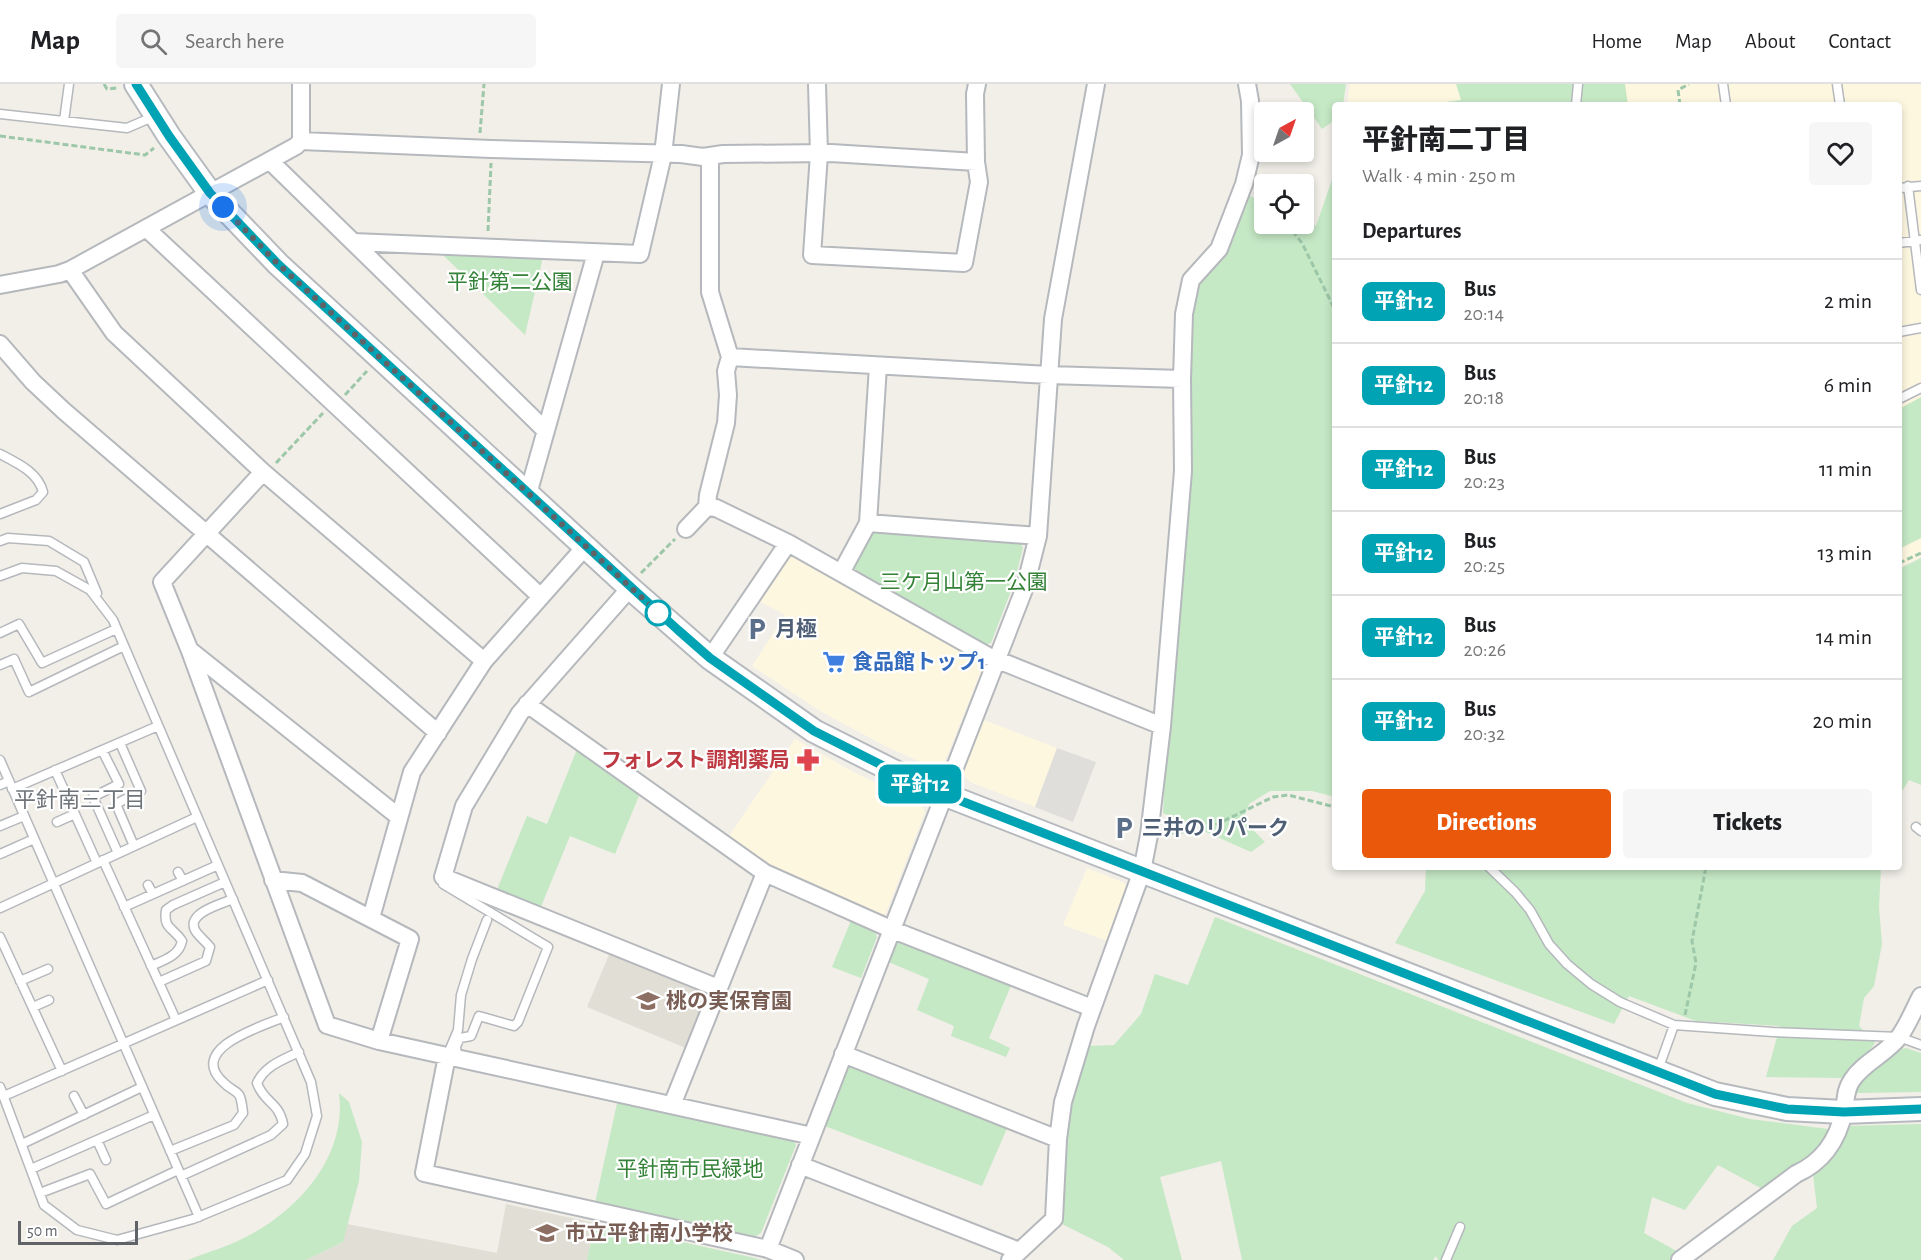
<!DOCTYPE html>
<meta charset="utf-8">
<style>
body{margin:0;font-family:"Alegreya Sans","Noto Sans JP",sans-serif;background:#f6f6f6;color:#202124;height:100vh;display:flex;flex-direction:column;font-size:22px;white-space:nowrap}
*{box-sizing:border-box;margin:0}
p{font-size:20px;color:#757577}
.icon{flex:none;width:33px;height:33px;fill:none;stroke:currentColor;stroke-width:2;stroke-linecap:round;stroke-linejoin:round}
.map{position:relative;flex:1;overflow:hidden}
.panel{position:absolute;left:1332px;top:18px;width:570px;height:768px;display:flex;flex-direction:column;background:#fff;border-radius:6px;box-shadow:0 3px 9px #0003}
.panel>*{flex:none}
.badge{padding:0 12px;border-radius:9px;font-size:21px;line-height:39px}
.needle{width:39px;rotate:40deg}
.buttons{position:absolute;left:1254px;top:18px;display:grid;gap:12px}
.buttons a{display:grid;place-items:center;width:60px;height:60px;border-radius:6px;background:#fff;box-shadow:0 3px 9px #0003;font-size:30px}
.scale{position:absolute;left:18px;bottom:15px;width:120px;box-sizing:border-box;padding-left:6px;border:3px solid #5f6368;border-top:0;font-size:16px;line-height:21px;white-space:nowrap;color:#5f6368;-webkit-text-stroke:4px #fff;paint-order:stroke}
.you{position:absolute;width:30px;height:30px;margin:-15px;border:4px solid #fff;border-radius:50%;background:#1a73e8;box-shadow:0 0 0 9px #1a73e833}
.map>.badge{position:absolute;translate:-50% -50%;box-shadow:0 0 0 3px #fff}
h2{padding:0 30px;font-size:22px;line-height:54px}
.round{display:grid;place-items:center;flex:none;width:63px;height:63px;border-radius:6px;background:#f6f6f6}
.head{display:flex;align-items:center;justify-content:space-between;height:102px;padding:0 30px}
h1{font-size:28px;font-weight:800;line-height:45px}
.button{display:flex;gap:12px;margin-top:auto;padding:12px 30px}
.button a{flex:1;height:69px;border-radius:6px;background:#ea580c;color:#fff;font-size:24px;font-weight:800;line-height:69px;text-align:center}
.button a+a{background:#f6f6f6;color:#202124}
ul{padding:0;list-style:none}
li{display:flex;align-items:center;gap:18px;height:84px;padding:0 30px;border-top:2px solid #e0e0e0}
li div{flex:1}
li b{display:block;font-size:22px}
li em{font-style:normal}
li .badge{min-width:66px;font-weight:700;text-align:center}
header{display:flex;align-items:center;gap:36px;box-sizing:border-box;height:84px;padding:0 30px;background:#fff;border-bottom:2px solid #e0e0e0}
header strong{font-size:28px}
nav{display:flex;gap:33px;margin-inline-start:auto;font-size:21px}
.search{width:420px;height:54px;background:#f6f6f6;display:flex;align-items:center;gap:15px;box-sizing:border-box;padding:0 21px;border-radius:6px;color:#757577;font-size:22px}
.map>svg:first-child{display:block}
.commercial{fill:#fef7e0}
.industrial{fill:#e0deda}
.education{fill:#e1ded6}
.green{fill:#c5e8c5}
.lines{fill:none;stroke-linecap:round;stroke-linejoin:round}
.lane-casing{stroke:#b5b8bc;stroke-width:11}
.street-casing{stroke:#b5b8bc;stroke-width:20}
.secondary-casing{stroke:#b6babf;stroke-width:26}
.path{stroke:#9cc7a9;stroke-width:3;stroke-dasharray:6 3;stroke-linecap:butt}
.lane{stroke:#fff;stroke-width:8}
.street{stroke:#fff;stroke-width:16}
.secondary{stroke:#fff;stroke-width:22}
.line-casing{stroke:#fff;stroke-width:14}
.line{stroke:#00a3b4;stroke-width:9}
.walk{stroke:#5f6368;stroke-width:6;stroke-dasharray:0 10.8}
.stop-dot{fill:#fff;stroke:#00a3b4;stroke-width:3}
.labels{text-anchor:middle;stroke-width:4.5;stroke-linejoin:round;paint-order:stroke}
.park-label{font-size:21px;fill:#348238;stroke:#fff}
.service-label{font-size:21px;font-weight:bold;fill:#4e5e75;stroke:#fff;text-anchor:start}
.shop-label{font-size:21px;font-weight:bold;fill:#366cbe;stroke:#fff;text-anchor:start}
.health-label{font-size:21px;font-weight:bold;fill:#be3a42;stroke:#fff;text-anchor:end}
.education-label{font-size:21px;font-weight:bold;fill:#785e54;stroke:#fff;text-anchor:start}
.neighbourhood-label{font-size:22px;fill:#70757a;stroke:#fff}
</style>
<header>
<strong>Map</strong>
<div class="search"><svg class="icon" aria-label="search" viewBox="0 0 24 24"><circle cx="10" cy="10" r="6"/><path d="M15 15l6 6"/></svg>Search here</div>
<nav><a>Home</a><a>Map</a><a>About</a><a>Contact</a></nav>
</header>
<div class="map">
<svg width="1921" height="1176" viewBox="0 0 1921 1176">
<rect width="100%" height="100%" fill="#f1efe8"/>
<path class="commercial" d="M1350,0H1921V473L1899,483V21H1536L1461,16L1424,21H1347Z
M794,471L977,572L982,585L943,682L934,684L887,663L820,627L752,582L785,531L757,516L787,472Z
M981,635L1057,664L1035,723L970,698L962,689Z
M795,655L855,689L919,718L925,728L886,829L878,833L768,781L727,755Z
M1087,784L1125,799L1127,806L1110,858L1063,841Z"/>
<path class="industrial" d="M1057,664L1096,678L1073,738L1035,723Z"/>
<path class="education" d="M611,866L706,906L709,912L688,965L587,923Z
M506,1120L595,1139L587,1176H306L343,1158L347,1140L497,1169Z"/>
<path class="green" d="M1290,0H1346L1343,21H1335V36L1322,45Z
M1456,0H1625L1628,21H1424L1461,16Z
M1335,87V713L1312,707H1270L1249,720L1243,736L1265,758L1251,768L1163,729L1190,234L1197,199L1246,110L1264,119V140H1304V136L1316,142Z
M441,169L543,173L525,251Z
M1921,313V454L1899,465V325Z
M875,446L1019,456L1023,464L1014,499L991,559L985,561L854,491L853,482L870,448Z
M1921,474V701L1909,696L1899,712V485Z
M578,663L641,707L615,770L570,752L540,825L496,808L527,732L547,740Z
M1426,783H1881L1879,823L1882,860L1874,902L1864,914L1859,942L1875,958C1873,965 1851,984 1844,994L1766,993L1780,942L1696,937L1629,912L1614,940L1395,859L1425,807Z
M1215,833L1687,1019L1750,1035L1828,1045C1831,1066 1782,1095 1766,1107L1718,1081L1685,1126L1652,1113L1644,1149L1682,1170L1674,1176H1438L1436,1172L1433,1176H1242L1221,1077L1160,1093L1182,1176H1124L1108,1163L1060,1139L1069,1019L1087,962L1114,961L1141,930L1155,890L1188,901Z
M852,834L874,845L877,853L861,894L832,883Z
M902,857L1012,899L989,954L1010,964L1006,973L951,952L954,942L917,926L929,895L886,877L892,862Z
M1906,964L1921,969V1008L1856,1009C1860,992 1889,966 1906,964Z
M855,981L1008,1042L982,1102L822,1041L843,987Z
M339,1009L349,1018L362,1058L359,1097L343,1158L306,1176H188C202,1170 217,1166 231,1160C291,1135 348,1077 339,1009Z
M618,1015L791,1053L796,1061L761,1149L754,1153L595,1119Z
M1921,1040V1176H1773L1792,1142L1817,1124L1813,1090L1847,1042Z
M595,1139L755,1174L761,1176H587Z"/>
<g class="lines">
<g class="lane-casing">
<path id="lane" d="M1723,0L1726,21
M1837,0L1840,21
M1576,21L1578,0
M0,30L127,44L155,32
M64,37L69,0
M1908,102L1921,206
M1899,104L1921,102
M1899,159L1921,156
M1899,248L1921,244
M1899,315L1921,304
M0,370C17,379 38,388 43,408L36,416L0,430
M0,457L8,454L49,457L84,478L97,509
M0,492L22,484L56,487L90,506L113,536L311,998L317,1032L305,1070L287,1096L193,1135L117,1156L77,1146L44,1121L0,1003
M0,549L19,540L42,579L116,545
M0,581L14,575L29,608L124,562
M120,659L141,707L116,720L134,762
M102,666L119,700L93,713L118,769
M0,676L199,1133
M55,686L97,779
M0,701L9,697
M12,705L158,642
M57,738L75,730
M0,742L24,732
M1916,743L1921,747
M0,770L34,755
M103,776L176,936
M1489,783L1515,808L1530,826L1549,860L1567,880L1591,900L1620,918L1674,941L1773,948L1899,953L1921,961
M178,788L183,797
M443,800L548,863L518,938L514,942L479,932L471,952L460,954L456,962L457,974
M148,801L153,810
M124,823L218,781
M0,824L197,733
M0,853L62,987
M151,882C164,876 179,872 182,857C173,843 163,845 166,826L173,821L225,798
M20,897L48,885
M159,898L206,877L210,863C206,858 201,854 197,849C182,830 221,820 233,815
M33,923L49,916
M447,972L458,946L461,911L472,875L487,836
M1658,986L1674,941
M4,1012L268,896
M74,1012L84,1031
M97,1056L106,1076
M22,1060L142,1003
M170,1067L234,1041L243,1029C240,1001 237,1013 222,997C188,964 263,942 284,933
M31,1085L154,1031
M181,1092L271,1051L283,1040C279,1018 264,1019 257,999C265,982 282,976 299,968
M40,1109L90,1090L106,1120L178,1086
M1446,1176L1460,1143"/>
</g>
<g class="street-casing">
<path id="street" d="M817,0L819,70L812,171L964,179L979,98L976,78L975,10L977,0
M301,57L491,65L681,70L703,73L723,70L831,69L976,78
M710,72V208L730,273L726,287L728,311L726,339L708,411L707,423L716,424L788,459L988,572L1162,642
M270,77L353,158L640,170L663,71L671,0
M147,145L541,513
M353,158L546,347
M70,186L114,249L263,388L484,577
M0,201L59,190L70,186L296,62L301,57V0
M0,260L33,298L64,327L438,649
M730,273L1049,291L1182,295
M263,388L162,498L190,567L327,941L379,957L447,972L424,1089L768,1165L795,1176
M528,410L596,169
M868,439L1038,452
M686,445L707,423
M841,489L868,439L878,282
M630,504L520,629L464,722L443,793L718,904
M191,567L399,733
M710,574L788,459
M527,620L765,789L893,846L1092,924
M273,796L302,799L410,855L379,957
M371,834L412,688L484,577L585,463
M843,970L1058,1055
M447,972L812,1052
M672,1021L765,789
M800,1081L1019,1167
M768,1165L1025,503L1038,452L1053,235L1096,0
M1010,1176L1054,1135L1058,1055L1063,1018L1086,942L1142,787L1149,751L1162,642L1183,387L1182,295L1184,230L1191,196L1219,165L1244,100L1251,71L1250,17L1247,0
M1680,1176L1796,1090C1823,1078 1838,1055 1844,1027C1846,1016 1845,1006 1852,996C1863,979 1887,969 1899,953C1908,941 1914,925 1921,912"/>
</g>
<g class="secondary-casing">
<path id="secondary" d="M136,0L169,52L210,109L278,180L630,504L710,574L814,647L925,703L1715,1010L1787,1025L1843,1028L1921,1025"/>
</g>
<path class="path" d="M104,0L107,5L117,4
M1680,21L1678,6L1689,0
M480,49L484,0
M0,52L145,71L154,64
M1258,110L1264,116
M1287,140L1302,159L1335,226
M488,147L491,79
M345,311L367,287
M276,379L323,329
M1899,479L1921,469
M641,489L675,455
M1163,750L1207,745L1273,713L1288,711L1335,723
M1685,931L1696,879L1692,857L1706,783"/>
<use href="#lane" class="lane"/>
<use href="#street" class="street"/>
<use href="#secondary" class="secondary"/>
</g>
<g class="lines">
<g class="line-casing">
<path id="line" d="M136,0L169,52L210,109L278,180L678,546L710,574L814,647L925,703L1715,1010L1787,1025L1844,1028L1921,1025"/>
</g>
<use href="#line" class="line"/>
<path class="walk" d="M223,123L278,180L662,532L658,529"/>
</g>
<defs>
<g id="parking-bare" transform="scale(1.8)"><path d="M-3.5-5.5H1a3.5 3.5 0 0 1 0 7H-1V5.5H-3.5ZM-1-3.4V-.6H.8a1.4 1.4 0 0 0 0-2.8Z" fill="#5c6f8a" stroke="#fff" stroke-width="2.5" paint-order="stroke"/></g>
<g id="supermarket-bare" transform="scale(1.8)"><path d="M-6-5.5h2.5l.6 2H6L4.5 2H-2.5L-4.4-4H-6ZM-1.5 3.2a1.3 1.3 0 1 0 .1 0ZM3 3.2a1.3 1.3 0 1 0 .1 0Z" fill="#3f7fe0" stroke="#fff" stroke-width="2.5" paint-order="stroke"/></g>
<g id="pharmacy-bare" transform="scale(1.8)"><path d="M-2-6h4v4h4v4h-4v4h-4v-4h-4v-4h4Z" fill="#e0444e" stroke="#fff" stroke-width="2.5" paint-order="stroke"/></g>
<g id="school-bare" transform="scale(1.8)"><path d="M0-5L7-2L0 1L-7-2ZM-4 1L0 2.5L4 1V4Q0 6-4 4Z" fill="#8d6e63" stroke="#fff" stroke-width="2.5" paint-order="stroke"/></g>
</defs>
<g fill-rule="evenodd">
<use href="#parking-bare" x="757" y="545"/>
<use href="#supermarket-bare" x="834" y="578"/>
<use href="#pharmacy-bare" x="808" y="676"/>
<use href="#parking-bare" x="1124" y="744"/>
<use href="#school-bare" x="648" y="917"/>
<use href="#school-bare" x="547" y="1149"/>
</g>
<circle class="stop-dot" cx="658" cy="529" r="12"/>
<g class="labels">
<g class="park-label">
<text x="510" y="205">平針第二公園</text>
<text x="964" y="505">三ケ月山第一公園</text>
<text x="690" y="1092">平針南市民緑地</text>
</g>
<g class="service-label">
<text x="775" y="552">月極</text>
<text x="1142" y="751">三井のリパーク</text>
</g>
<g class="shop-label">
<text x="852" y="585">食品館トップ1</text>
</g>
<g class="health-label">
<text x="790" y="683">フォレスト調剤薬局</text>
</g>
<g class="education-label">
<text x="666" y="924">桃の実保育園</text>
<text x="565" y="1156">市立平針南小学校</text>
</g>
<g class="neighbourhood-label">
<text x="80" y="723">平針南三丁目</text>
</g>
</g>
</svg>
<div class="buttons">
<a><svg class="needle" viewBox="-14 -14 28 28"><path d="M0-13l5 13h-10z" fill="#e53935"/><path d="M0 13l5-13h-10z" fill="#757577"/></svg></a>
<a><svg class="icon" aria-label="locate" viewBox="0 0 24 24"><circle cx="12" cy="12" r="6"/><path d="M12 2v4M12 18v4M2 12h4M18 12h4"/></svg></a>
</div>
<div class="scale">50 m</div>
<div class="you" style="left:223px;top:123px"></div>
<b class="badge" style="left:920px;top:700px;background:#00a3b4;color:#fff">平針12</b>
<section class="panel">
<div class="head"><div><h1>平針南二丁目</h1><p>Walk · 4 min · 250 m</p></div><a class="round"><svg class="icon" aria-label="heart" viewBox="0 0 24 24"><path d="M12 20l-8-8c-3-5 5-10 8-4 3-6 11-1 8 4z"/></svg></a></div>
<h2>Departures</h2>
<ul>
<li><span class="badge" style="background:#00a3b4;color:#fff">平針12</span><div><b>Bus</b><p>20:14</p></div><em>2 min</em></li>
<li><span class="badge" style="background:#00a3b4;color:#fff">平針12</span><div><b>Bus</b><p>20:18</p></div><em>6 min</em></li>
<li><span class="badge" style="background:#00a3b4;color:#fff">平針12</span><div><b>Bus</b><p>20:23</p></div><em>11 min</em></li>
<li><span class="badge" style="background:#00a3b4;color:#fff">平針12</span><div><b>Bus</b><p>20:25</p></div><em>13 min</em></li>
<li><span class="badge" style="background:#00a3b4;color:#fff">平針12</span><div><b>Bus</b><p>20:26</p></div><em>14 min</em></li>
<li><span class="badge" style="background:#00a3b4;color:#fff">平針12</span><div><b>Bus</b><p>20:32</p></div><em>20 min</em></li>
</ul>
<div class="button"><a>Directions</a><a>Tickets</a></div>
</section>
</div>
